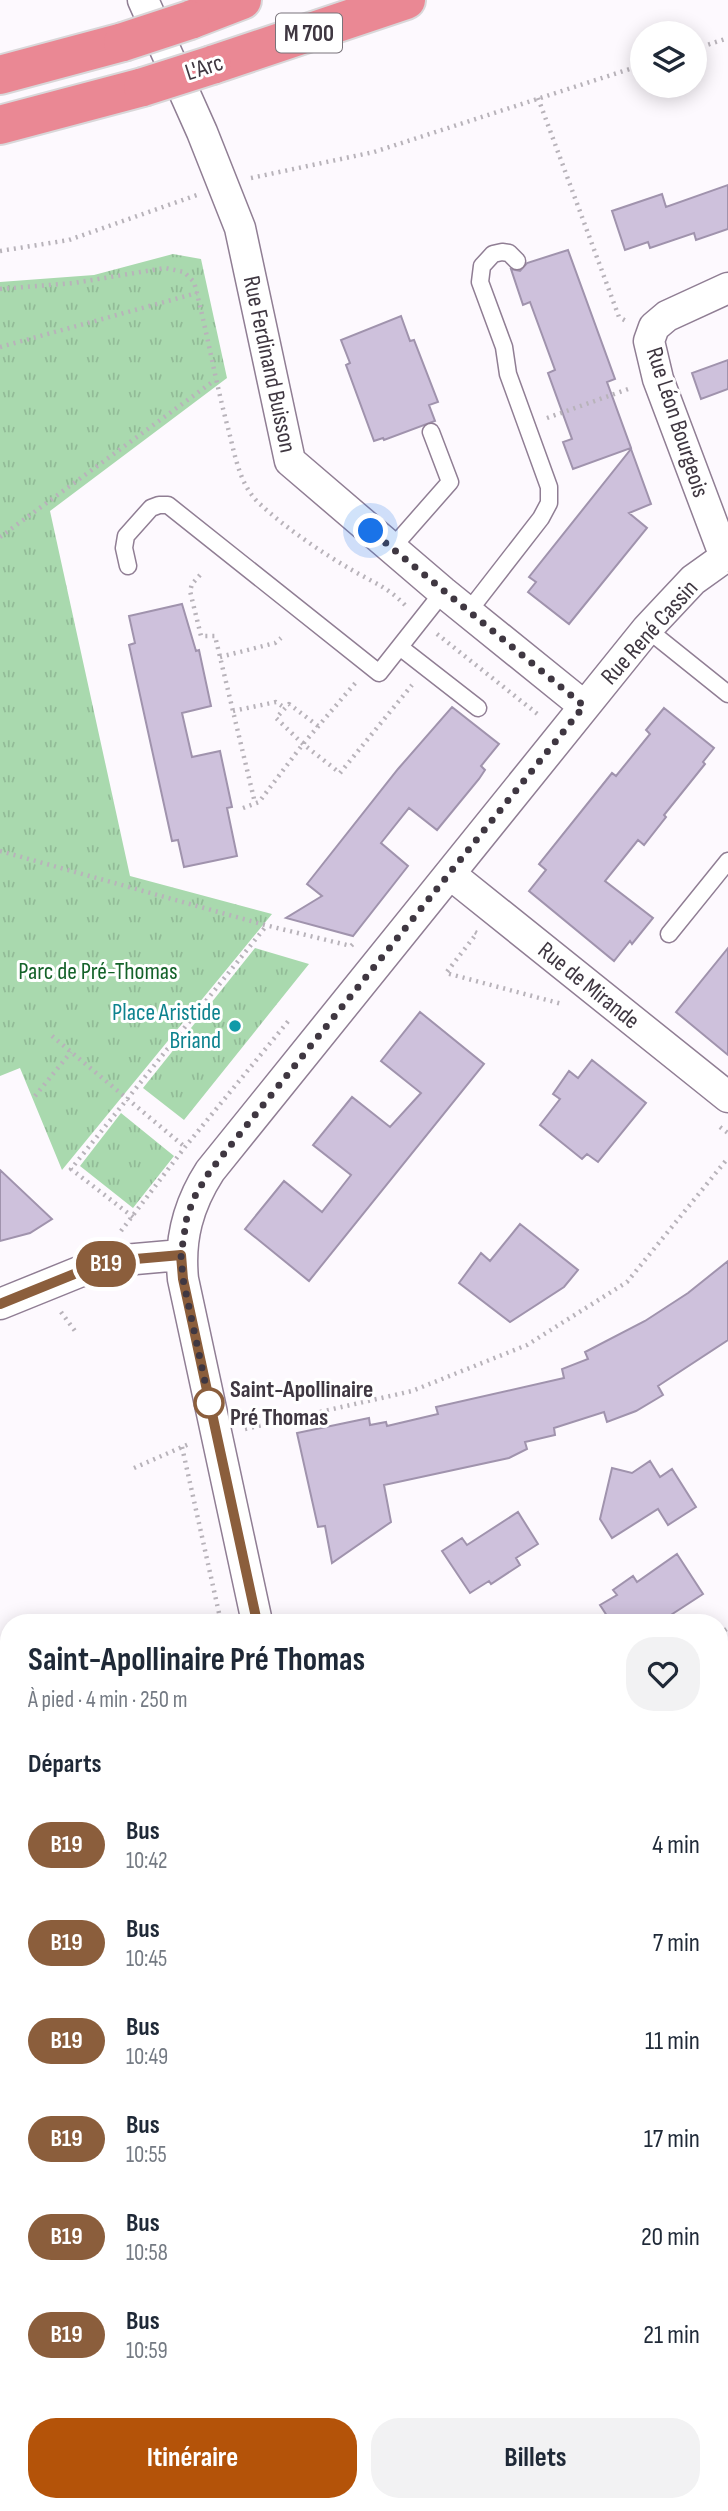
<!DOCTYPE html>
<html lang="fr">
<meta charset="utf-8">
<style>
body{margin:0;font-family:"Sofia Sans Condensed",sans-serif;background:#f2f2f3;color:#1f2937;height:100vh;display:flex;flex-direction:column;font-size:26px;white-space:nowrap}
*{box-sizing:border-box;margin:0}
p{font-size:23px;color:#747a83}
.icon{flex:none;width:38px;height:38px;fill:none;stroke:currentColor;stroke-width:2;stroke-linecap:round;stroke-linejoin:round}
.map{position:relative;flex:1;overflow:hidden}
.sheet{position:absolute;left:0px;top:1614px;width:728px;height:898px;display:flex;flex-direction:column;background:#fff;border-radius:28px 28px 0 0;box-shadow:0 4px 18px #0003}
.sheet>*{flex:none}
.badge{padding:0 14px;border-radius:23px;font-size:24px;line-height:46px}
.tools{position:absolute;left:630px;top:21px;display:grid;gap:14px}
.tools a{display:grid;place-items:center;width:77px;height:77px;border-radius:50%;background:#fff;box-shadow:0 4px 18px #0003;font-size:35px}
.you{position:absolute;width:35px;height:35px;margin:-18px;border:5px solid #fff;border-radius:50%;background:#1a73e8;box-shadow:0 0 0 10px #1a73e833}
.map>.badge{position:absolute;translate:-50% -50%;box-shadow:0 0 0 4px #fff}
h2{padding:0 28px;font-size:26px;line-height:63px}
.round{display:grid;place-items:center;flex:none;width:74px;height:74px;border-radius:28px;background:#f2f2f3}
.headline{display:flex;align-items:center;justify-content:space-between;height:119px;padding:0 28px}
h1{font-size:33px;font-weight:700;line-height:52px}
.cta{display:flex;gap:14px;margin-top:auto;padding:14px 28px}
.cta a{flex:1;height:80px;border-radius:28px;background:#b45309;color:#fff;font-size:28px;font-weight:700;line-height:80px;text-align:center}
.cta a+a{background:#f2f2f3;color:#1f2937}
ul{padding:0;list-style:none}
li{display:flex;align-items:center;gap:21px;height:98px;padding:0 28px}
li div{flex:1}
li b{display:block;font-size:26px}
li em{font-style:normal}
li .badge{min-width:77px;font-weight:700;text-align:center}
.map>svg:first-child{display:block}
.park{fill:url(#park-tufts)}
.building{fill:#cec1dc;stroke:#a093ad;stroke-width:2}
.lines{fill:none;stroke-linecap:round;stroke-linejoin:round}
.service-casing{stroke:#907e94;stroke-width:19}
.minor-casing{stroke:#907e94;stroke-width:33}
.trunk-casing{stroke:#d9d7d9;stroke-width:42}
.path{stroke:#b8b3ba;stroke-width:4.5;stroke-dasharray:2 5;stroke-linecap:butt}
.service{stroke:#fff;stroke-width:16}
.minor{stroke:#fff;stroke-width:30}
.trunk{stroke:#ea8894;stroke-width:38}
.trunk-bridge-casing{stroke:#d9d7d9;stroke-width:42;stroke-linecap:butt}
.trunk-bridge{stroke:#ea8894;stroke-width:38}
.line-casing{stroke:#fff;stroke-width:16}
.line{stroke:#8b5e3c;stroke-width:10}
.walk{stroke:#3f3741;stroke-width:7;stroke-dasharray:0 12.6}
.culture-dot{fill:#0f9aa8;stroke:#fff;stroke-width:2.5}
.stop-dot{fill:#fff;stroke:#8b5e3c;stroke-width:3.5}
.labels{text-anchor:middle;stroke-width:6;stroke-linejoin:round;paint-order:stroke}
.shield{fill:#fff;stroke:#79737a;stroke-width:2}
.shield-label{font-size:23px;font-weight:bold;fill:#3f3741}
.street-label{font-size:24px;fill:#3f3741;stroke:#fff}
.park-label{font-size:24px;fill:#146229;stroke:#fff}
.culture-label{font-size:24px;fill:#0d838f;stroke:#fff;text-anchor:end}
.stop-label{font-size:24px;font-weight:bold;fill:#3f3741;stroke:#fff;text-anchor:start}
</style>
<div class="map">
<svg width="728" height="2511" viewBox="0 0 728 2511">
<defs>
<pattern id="park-tufts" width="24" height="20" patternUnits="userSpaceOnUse" patternTransform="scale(1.75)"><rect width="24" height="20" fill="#a9d9ae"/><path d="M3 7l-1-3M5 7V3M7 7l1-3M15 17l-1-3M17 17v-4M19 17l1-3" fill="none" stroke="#92bb97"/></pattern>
</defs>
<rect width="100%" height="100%" fill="#fdf9fe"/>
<path class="park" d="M173,254L201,259L227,378L50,511L130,876L272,914L62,1170L20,1068L0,1076V282L94,275Z
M255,948L309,964L184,1120L143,1088Z
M121,1113L174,1156L133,1208L80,1166Z"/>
<path class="building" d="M728,185V229L696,240L694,233L650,248L648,242L625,250L612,211L662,194L666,207Z
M568,250L615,379L607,382L631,448L573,469L563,442L572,439L548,373L555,370L530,302L523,305L511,269L520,271L527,263Z
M401,316L410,341L414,340L438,402L429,405L435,421L384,440L383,438L374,441L346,365L350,363L341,340Z
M728,360V389L701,399L692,373Z
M631,449L651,504L629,513L647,528L569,624L528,592L536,582L529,577Z
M182,604L196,651L199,650L211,706L182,713L192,757L220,751L232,807L227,808L237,856L184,867L178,840L172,841L129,645L135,643L129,616Z
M452,707L499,744L481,766L485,770L479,779L437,830L409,808L381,843L408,866L353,936L286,918L322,896L307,884L398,769Z
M664,708L714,748L703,762L705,764L664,815L666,817L644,845L638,840L605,881L653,918L632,944L630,941L614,961L529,891L546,870L539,864L612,773L616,776L650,734L646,730Z
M728,948V1055L676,1012Z
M420,1012L484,1064L309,1281L245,1229L284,1181L322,1212L351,1175L313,1145L352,1097L390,1127L421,1093L381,1061Z
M592,1060L646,1103L598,1162L587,1154L582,1159L540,1125L560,1099L553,1094L569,1071L578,1078Z
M0,1170L52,1219L30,1233L0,1241Z
M520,1224L578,1270L564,1287L510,1322L459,1283L481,1253L490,1261Z
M728,1261V1340L658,1386L663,1395L636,1411L607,1422L604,1412L554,1428L555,1435L525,1442L527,1449L509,1458L384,1485L391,1522L332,1563L325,1526L318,1527L297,1433L369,1418L370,1425L386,1422L387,1426L438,1414L436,1407L564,1378L562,1369L588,1359L585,1352L645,1321L688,1293Z
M650,1461L660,1477L672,1469L696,1507L668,1525L658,1509L612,1538L600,1519L612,1468L632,1473Z
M518,1512L538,1544L516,1558L520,1565L491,1584L489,1581L470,1593L442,1551L462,1538L467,1545Z
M677,1554L703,1594L660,1622H611L600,1605L617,1595L613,1590L633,1576L637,1582Z"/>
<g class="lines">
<g class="service-casing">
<path id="service" d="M392,548L450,482L431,432
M128,566L124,548L126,536L151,508L159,505H168L379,673L443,592
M468,612L541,518L549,503V487L508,374L504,347L480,282L482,266L493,254L502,252L509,253L517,261
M647,629L728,694
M401,648L478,708
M669,934L728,861"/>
</g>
<g class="minor-casing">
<path id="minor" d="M143,0L202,132L240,228L290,461L443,592L584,706
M725,557L658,379L649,341L654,327L667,316L728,288
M450,874L728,1097
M0,1304L84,1270L124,1260L181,1255
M257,1622L183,1279C179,1239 188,1205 210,1171L647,629L693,580L728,555
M719,1675L728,1669
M719,2055L728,2052
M0,2135L9,2129
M719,2455L728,2448
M0,2467L9,2462
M214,2511L213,2507L220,2502
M652,2511L662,2502"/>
</g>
<g class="trunk-casing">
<path id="trunk" d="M190,20L242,0
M212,65L406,0
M0,75L123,42
M0,125L143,87"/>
</g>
<path class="path" d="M695,49L728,38
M538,98L619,317L626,321
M251,178L374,152L642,65
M0,251L69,240L197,195
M0,289L74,283L165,268L184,272L194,282C207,331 215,380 228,428C235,454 239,486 261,505C286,528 322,553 352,570C374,583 386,586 405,605
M0,347L197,293
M547,418L631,388
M0,537L215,380
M200,575L192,584L190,591L201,636H215L255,803
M437,634L540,716
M220,657L275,643L281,638
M233,711L276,702L285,708
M318,726L289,704L276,718L303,744L340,773L412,685
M243,808L259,802L303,744L357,681
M0,851L265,925L351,946L353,944
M475,932L477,933L446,973L562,1004
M52,1036L185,1147
M35,1096L71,1052
M720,1127L728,1133
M133,1217L71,1169L267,925
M121,1231L185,1147L290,1019
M61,1312L75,1331
M245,1429L412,1391L527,1345L627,1282L728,1158
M182,1447L221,1622
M134,1468L189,1444
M719,1634L728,1628
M0,2092L9,2086"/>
<use href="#service" class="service"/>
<use href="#minor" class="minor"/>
<use href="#trunk" class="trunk"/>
<g class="trunk-bridge-casing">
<path id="trunk-bridge" d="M123,42L190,20
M143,87L212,65"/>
</g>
<use href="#trunk-bridge" class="trunk-bridge"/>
</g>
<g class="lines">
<g class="line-casing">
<path id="line" d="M0,1304L84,1270L124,1260L181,1255L183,1279L257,1622"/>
</g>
<use href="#line" class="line"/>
<path class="walk" d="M209,1403L211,1410L183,1279L181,1255L187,1216L196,1194L210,1171L584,706L371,531"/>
</g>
<circle class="culture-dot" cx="235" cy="1026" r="7"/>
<circle class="stop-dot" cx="209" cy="1403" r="14"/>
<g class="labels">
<rect class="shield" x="276" y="13.5" width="66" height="39" rx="5"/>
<g class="shield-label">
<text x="309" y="41">M 700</text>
</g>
<g class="street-label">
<text transform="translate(204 67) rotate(-18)" y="8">L'Arc</text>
<text transform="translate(270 364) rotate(78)" y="8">Rue Ferdinand Buisson</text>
<text transform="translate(678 422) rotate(72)" y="8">Rue Léon Bourgeois</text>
<text transform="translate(649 632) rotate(-48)" y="8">Rue René Cassin</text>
<text transform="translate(589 985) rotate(39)" y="8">Rue de Mirande</text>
</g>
<g class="park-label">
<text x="98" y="979">Parc de Pré-Thomas</text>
</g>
<g class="culture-label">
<text x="221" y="1020">Place Aristide<tspan x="221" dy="28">Briand</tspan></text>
</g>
<g class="stop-label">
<text x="230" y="1397">Saint-Apollinaire<tspan x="230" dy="28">Pré Thomas</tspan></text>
</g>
</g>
</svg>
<div class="tools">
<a><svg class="icon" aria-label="layers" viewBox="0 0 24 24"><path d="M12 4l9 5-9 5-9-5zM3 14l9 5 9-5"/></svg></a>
</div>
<div class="you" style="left:371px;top:531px"></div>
<b class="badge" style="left:106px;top:1264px;background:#8b5e3c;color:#fff">B19</b>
<section class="sheet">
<div class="headline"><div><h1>Saint-Apollinaire Pré Thomas</h1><p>À pied · 4 min · 250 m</p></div><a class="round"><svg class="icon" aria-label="heart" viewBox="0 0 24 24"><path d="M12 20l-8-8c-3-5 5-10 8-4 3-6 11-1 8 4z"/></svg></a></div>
<h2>Départs</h2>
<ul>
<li><span class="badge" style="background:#8b5e3c;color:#fff">B19</span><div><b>Bus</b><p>10:42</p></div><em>4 min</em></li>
<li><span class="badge" style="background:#8b5e3c;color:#fff">B19</span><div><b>Bus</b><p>10:45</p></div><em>7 min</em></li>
<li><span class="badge" style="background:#8b5e3c;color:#fff">B19</span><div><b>Bus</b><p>10:49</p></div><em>11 min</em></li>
<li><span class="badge" style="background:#8b5e3c;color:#fff">B19</span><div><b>Bus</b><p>10:55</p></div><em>17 min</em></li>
<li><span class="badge" style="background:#8b5e3c;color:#fff">B19</span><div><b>Bus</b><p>10:58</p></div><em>20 min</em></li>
<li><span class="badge" style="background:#8b5e3c;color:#fff">B19</span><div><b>Bus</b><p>10:59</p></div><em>21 min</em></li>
</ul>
<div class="cta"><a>Itinéraire</a><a>Billets</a></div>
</section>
</div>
